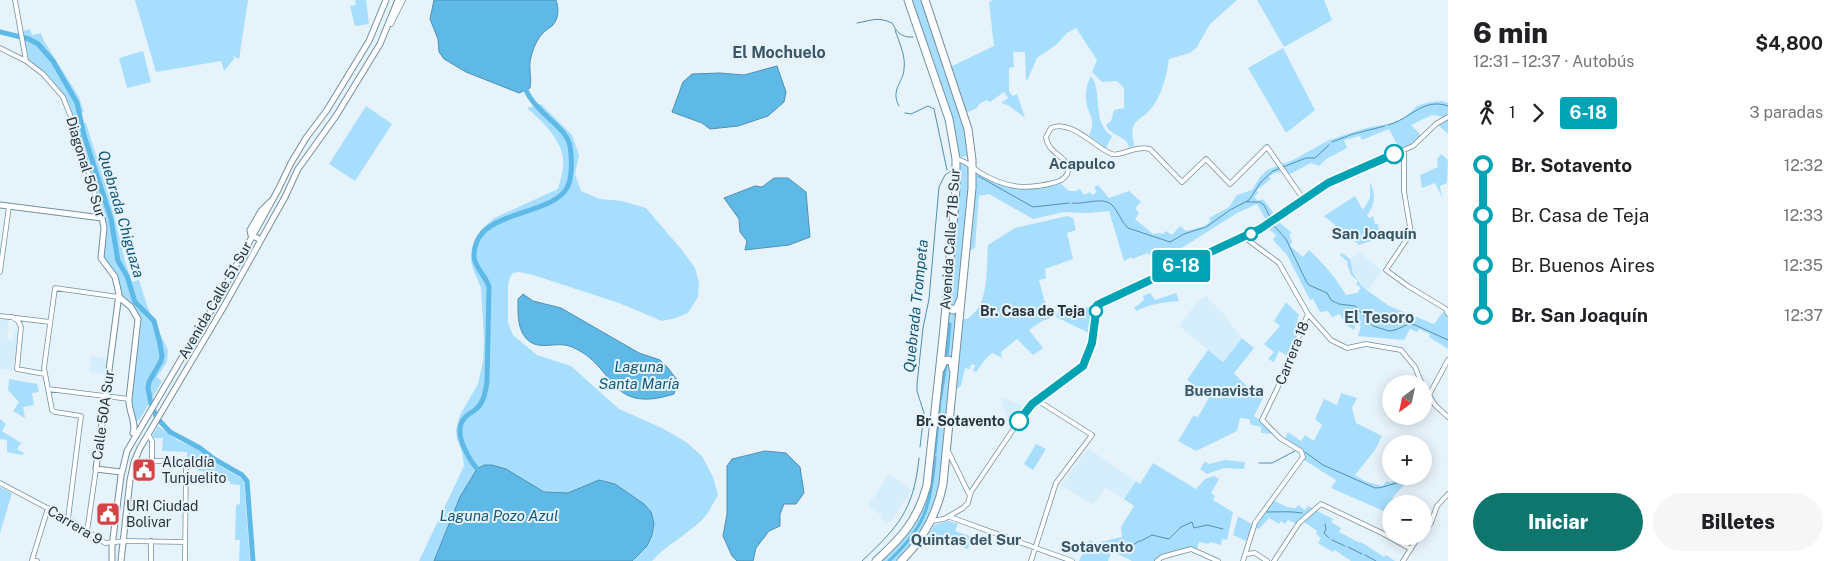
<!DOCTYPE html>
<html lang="es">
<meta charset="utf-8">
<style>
body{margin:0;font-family:"Public Sans",sans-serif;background:#f6f6f6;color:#202124;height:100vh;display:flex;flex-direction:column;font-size:19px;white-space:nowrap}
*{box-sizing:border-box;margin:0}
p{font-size:16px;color:#757577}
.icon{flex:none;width:28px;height:28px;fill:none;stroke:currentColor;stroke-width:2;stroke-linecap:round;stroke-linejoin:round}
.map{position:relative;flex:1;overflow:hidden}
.sheet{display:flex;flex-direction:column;background:#fff;width:400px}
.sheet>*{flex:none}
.badge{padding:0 10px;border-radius:4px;font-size:18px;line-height:32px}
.needle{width:32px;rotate:213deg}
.tools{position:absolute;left:1382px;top:375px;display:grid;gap:10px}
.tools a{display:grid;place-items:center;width:50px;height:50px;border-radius:50%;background:#fff;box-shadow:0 2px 12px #0003;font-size:25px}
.map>.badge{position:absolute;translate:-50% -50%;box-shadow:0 0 0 2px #fff}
.legs{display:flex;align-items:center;gap:8px;height:55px;padding:0 25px;font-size:16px}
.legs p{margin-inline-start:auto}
.overview{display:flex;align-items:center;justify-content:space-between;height:85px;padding:0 25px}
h1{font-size:28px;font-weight:800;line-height:38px}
.cta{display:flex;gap:10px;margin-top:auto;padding:10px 25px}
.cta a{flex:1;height:58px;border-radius:30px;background:#0f766e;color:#fff;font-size:20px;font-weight:800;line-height:58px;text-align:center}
.cta a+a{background:#f6f6f6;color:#202124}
ul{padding:0 25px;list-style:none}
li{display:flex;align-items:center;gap:18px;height:50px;font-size:19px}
li i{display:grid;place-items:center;width:8px;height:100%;margin:0 6px;background:currentColor}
li i::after{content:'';width:12px;height:12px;margin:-6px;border:4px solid;border-radius:50%;background:#fff}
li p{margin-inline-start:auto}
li:first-child i{background:linear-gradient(#0000 50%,currentColor 0)}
li:last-child i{background:linear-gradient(currentColor 50%,#0000 0)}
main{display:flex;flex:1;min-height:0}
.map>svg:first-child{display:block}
.built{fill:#d6eefc}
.green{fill:#a7defd}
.water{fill:#5fb9e7;stroke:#4e91b3}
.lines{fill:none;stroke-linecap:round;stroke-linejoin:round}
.stream{stroke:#4e91b3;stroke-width:1}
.canal{stroke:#5fb9e7;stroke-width:3}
.river{stroke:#5fb9e7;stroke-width:5}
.minor-casing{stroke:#7290a1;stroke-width:5.5}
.major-casing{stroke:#7290a1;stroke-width:7}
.highway-casing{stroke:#7290a1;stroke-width:9}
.minor{stroke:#fff;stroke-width:4}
.major{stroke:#fff;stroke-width:5}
.highway{stroke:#fff;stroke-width:7}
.line-1-casing{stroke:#fff;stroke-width:11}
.line-1{stroke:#00a3b4;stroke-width:8}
.stop-1-dot{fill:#fff;stroke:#00a3b4;stroke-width:2.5}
.labels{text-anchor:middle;stroke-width:4;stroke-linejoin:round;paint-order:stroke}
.street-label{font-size:14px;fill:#27343b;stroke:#e7f3fb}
.stop-label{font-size:14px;font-weight:bold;fill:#27343b;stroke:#e7f3fb;text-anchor:end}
.poi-label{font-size:14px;fill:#27343b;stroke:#e7f3fb;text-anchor:start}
.neighbourhood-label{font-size:15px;font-weight:bold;fill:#395665;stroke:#e7f3fb}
.water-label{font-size:15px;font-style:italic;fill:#135979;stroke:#e7f3fb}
.quarter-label{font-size:16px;font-weight:bold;fill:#395665;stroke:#e7f3fb}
</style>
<main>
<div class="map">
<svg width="1448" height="561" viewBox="0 0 1448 561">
<rect width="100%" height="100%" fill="#e7f3fb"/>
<path class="built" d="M1359,251L1382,271L1368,290L1361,285L1350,265V259Z
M1206,296L1223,313L1242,338L1223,362L1179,326L1197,302Z
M0,320H9L7,339L13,340L15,329L19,330L13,371L0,369Z
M91,356L108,358L106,375L89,372Z
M1002,398L1024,406V409L1015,422L1012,417L1008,418L1001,402Z
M1088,448L1136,481L1124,499L1106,488L1093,505L1061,485Z
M889,474L912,490L891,522L890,521L888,523L880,518L881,515L868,506Z"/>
<path class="green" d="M135,0H248L239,59L233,56L234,59L224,71L221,61L156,72Z
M355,0H366L369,24L355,26L350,6L356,5Z
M910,0H923L961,112L969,151C968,156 966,157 961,157L958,154Z
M993,0H1237L1210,24L1197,47L1190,53L1169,59C1167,75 1161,99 1149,111C1144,117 1136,119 1133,127C1131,131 1134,141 1134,146L1129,147C1126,135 1111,137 1106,125L1111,121L1114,110L1124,108V88L1117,81L1102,82L1092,72L1097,60L1076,28L1067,33L1057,44L1037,58L1027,81L1026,80L1025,52H1013L1014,67L1009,68V91L1013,96L1017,94L1025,118L1008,105L1001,103L1008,98L1004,92L990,102L987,100L979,104L977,108L966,113L950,67L994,46L989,2Z
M1257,0H1324L1332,20L1284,47Z
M30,29L32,35L41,33L44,41L79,97L84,112L81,113L83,123H86L112,206L125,261L132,282L139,280L148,308L168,350L167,362L157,377L162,381L140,419L136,421L132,412L131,401L141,324V318L137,311L121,298L120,290L103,259L106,224L62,93L55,84L29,61L22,31Z
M1283,48L1315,110L1286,133L1248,68Z
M143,51L151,82L127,88L119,58Z
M1091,76C1103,90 1091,123 1112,136L1106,148L1089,136C1097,117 1088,117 1086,100C1085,91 1087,84 1091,76Z
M1443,101L1448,103V134L1436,123L1444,117L1432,115L1411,125L1422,136L1416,141L1400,150L1389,129L1362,140L1360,136L1344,140L1347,148L1326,159L1319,166L1311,163L1290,174L1285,170L1275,173L1269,176L1271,179L1257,190L1258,193L1254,197L1258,201L1263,199L1276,216L1267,222L1257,204L1237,213L1180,249L1182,256L1175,259L1172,256L1156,254L1150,256L1148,253L1132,259L1131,257L1124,261L1109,211L1088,213L1064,212L1033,219L989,194L979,196L975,248L968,251L975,173C982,176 989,180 997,183C1017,193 1039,187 1060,183L1069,191H1076L1080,189L1084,195L1090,192L1092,195L1097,192L1094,187L1098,185L1109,198L1129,191L1141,202L1135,208L1139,213L1135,219L1153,234L1159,233L1163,234L1166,231L1172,235L1180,226L1186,231L1205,226L1210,221L1209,218L1211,217L1229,207L1237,195L1252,190L1260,177L1267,170L1293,160L1329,140L1366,128L1392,123L1405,117L1417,106L1430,102Z
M541,104L572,135L579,155L575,174L581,191L600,199L622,201L646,208L682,250L695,268L699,283L698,297L688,313L676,318L662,321L619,303L533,275L519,272L513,273L510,277L508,285V323L513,335L537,355L571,366L619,409L662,428L686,442L702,456L713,477L718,495C713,504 708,514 701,521C685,536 666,545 652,561H419L464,466L462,452L457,439L456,430L460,415L478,384L483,361L484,340L481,288L473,269L471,260L474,247L480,231L494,218L558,189C560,181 563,173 563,166C566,143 542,121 527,108Z
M366,106L392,124L355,181L329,164Z
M1441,154L1448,160L1447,183L1440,186L1442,197L1435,183L1422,188L1420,175L1438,167L1437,159Z
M959,163L965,164L970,169V178L957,304L955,308L949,303Z
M1370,182C1376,192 1375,206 1367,215L1369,218L1373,216L1375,224H1378L1380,238L1359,245L1324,216L1355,196L1363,210L1370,198Z
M1067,216L1073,218L1076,230L1067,233L1073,259L1045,269L1046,278L1039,280L1047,310H1055L1051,318L1042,321L1029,330L1043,348L1033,355L1017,339L1001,352L1002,358L992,353C985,359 981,365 976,372L973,371L975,365L971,364L970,369L965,368L961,386L956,389V398H954L963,319H967C990,305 986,269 988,245L1015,228Z
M1280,223L1292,233L1289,234L1292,242L1290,246L1303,257L1309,250C1325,265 1335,277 1346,295L1357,293L1361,288L1356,284L1358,281L1351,275L1347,264L1348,262L1340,255L1342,253L1350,259L1353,273L1361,285L1368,291L1389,306L1434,324L1443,312L1446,313L1448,318V349L1429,337L1430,334L1419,329L1417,332L1410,329L1404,340L1358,336L1361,326L1356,324L1354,330L1345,324L1340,314L1332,317L1328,311L1320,312L1313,299L1310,300L1287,255L1273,240L1276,235L1267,228L1274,224Z
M1150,293L1155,300L1176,293L1179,301C1166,302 1148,304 1137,311L1134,308L1144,300L1143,296Z
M1286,302L1299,315L1297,321L1301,323L1288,356L1279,351L1274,362L1268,359L1274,352L1264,344L1280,326L1274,321Z
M1094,307L1091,334L1056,317L1059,310Z
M947,310L957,311L953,360H943Z
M1242,338L1254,348L1234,373L1252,392L1263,398L1254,416L1260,420V422L1275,434L1261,433V427L1251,425L1249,419L1240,418L1237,431L1196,451L1178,441L1193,416L1198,417L1210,396L1187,380L1208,350L1223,362Z
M944,362L951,365L942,479L937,501L917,541L898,561H879L921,511Z
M9,379L37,384L39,392L32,393L34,405L23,407L25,418L13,411L19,402L8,390Z
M1341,393L1357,398L1352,408L1356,423L1382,436L1375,450L1355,475L1365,481L1382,486L1387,481L1391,483L1395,477L1406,483L1392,498L1394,500L1386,512L1331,488L1336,480L1304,460L1302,451L1285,439L1288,432L1301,441L1305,435L1314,441L1322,425L1315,419L1324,399L1337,405Z
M0,419L6,424L2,431L21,443L17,449L24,453L23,455L7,452V440L0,439Z
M158,426L177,440L198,449L208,459L244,480L250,561H239L240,540H235L236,505L240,504V485L230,484V481L212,480V472L198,471V459H187V452L162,451L163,438H154L152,436Z
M1036,444L1046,449L1033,470L1024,464Z
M1225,460L1245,462L1244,469L1224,468L1207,474L1200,469L1205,461L1209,464Z
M1153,463L1196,489L1205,479L1214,476L1219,479L1211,493L1215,496L1213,500L1233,512L1227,540L1222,539L1221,545L1210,542L1209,544L1199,542L1197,549C1188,546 1160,554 1155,561H1132L1112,551L1108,561H1079L1090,540L1096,543L1122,537L1121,527L1134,506L1124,499L1136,481L1140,484Z
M0,487L12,493L0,533Z
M1273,500L1287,507L1296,508L1298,505L1305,510L1308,506L1333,519L1331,522L1341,528L1339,532L1360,543L1361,542L1384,557L1386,555L1395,561H1351L1335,550L1333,552L1318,543L1321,538L1316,534L1317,531L1303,521L1299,525L1288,520L1285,524L1281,521L1279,524L1269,518L1259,529L1255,527Z
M1238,516L1253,525L1246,541L1233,535Z
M949,521L958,524L955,531L972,537L968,549L929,535L934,525Z"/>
<path class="water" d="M434,0H556C559,8 559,19 552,26C549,28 546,30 543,33C537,39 533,49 531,57C528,67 532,78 530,88L519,93L466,72L444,59L439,52L438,39L430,19Z
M777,66L786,92L784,102L768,116L738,126L710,129L702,123L672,112L683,82L692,74L720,73L744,75Z
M774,178H788L806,192L810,237L789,245L745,250L747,241L740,232L739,219L724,198L755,186L762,187Z
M523,294L533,301L561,308L639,353L660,360L668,368L678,381L674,394C607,415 617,366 572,347C556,340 537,353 525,337C517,327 518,311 518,299Z
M765,451L786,453L800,467L804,493L796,504H784L780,514V526L769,531L756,548L753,561H737L732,556L723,536L727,514V466L732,459Z
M484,465H492L506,469L544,492L568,493L599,480L615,484L644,504L651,512L654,523L652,535L647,546L632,561H434L460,497L477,469Z"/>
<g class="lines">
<path class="stream" d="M857,23C871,21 877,16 892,23C897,32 901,38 913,37
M895,30C899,42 906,56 904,69C903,83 890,90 899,106
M905,113L911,114L928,106L934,109L947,170
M1388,125C1411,119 1423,97 1448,106
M1332,142L1353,134L1385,126
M978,176L1033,207L1069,203
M1247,202H1260L1264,205L1275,227L1286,239L1306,281L1309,285L1327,293L1331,300L1339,304L1355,306L1373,326L1389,331L1395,330L1409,324L1415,325L1448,340
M1072,203C1083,205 1103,196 1112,205C1119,212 1121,222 1128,228L1170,242L1184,234L1206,227L1230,210L1249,200L1261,182L1273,171L1306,158H1315L1329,145
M920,447L924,413L917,391V384L923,328L929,299L939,187L945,175L951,171
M1305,452L1323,465L1375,488C1384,488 1393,483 1402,482
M1259,463H1272L1295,451
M1267,512C1279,512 1291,511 1302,513
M1325,524L1326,529L1324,533L1329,538
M1332,540L1345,546
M1106,545L1116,544L1132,546L1139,541H1141L1152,535L1169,539L1181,527L1192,522L1194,528L1207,525L1223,529
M1348,547L1362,554
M1365,555L1376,561
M862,561C898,527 914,510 919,458"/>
<path class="canal" d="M947,356L950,324
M935,453L940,401L946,365
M889,561C925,527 931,506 935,457"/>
<path class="river" d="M0,32L29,39L38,44L53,61L77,103L84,135L111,219L118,261L127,276L135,302L154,321L160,344L162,356L161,361L149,382L148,388L151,404L157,418L170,432L200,448L214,459L242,475L247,481L253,561
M480,472C470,462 453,434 463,420C466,415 471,413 475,410C484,403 485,393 487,382L489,287C486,276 475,268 474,257C473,210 543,218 565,191C573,181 572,158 570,146C567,130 546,118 536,105C531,100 527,93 524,86"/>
<g class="minor-casing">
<path id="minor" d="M15,0L26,61
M391,24L403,0
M0,48L26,61L43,74L63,97L75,127L102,218
M1404,150V191L1411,233L1386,270L1408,286L1446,309L1448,314
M956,159C965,160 972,167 979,172C1005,188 1025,190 1053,183C1061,181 1069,177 1068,168C1066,155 1048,154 1046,137L1051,128C1072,119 1095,148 1112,154C1120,157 1135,145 1150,149L1182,182L1206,159L1230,184L1267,147L1304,200
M1244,237L1279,263L1308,314L1331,340L1347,348L1366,344L1401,350L1415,367L1422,384
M0,272L9,206
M0,316L50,322
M12,317L18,321L21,327L17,369L45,374
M1424,387L1435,405L1448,417
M48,389L129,399
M1429,395L1448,360
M148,434L152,441V461H186L185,561
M948,451L970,496
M0,483L68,519L105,543L125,541L185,542
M950,517L1072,561
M68,519L81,416L55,412L52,410L44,368L55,288L119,297
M931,521L944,519L963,508L968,503L971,492L1029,406L1078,370L1085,364L1092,343L1099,304L1260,229L1328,183L1413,146L1436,124L1448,117
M1424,531L1431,523L1437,506L1448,494
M87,532L96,469
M1246,554L1255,553L1267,561
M37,561L32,560L48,508
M151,561V541
M1031,561L1056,483L1092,435L1037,400
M1157,561L1162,557L1191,549L1218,561
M1243,561L1255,523L1303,457L1301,451L1281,439L1262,420L1277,389L1308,314
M1274,561L1299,523L1321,504L1382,533L1411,549
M1403,561L1419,536"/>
</g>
<g class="major-casing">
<path id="major" d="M0,205L102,218L104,228L101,258L115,277L119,294L96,469L121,472
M261,240L251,235L250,230L261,211L270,202
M119,297L131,307L138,319L129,399C128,411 137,423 133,433
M112,561V546L121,476L127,451L194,337L211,311L278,190L291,163L306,138L327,110L369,41L386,0
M121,561L130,480L134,462L140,448L223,308L285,197L298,169L336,116L380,44L398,0"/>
</g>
<g class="highway-casing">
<path id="highway" d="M947,302L948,307L953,310L957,308L960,301
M941,368L944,361L948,360L952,362L953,369
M876,561C902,537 918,520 927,485L944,328L956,189V159L949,119L908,0
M901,561C923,540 937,514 943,484L972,188V160L968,129L925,0"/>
</g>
<use href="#minor" class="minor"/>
<use href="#major" class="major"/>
<use href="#highway" class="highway"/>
</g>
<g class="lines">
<g class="line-1-casing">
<path id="line-1" d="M1019,421L1032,404L1083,366L1092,343L1097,305L1099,304L1260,229L1328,183L1394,154"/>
</g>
<use href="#line-1" class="line-1"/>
</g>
<defs>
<g id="civic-square" transform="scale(1.25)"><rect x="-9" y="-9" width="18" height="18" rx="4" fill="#d34346" stroke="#e7f3fb"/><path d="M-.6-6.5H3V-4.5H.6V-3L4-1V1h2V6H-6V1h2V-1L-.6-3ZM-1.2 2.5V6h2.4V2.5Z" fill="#fff"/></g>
</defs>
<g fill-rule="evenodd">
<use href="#civic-square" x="144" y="470"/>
<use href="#civic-square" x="108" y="514"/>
</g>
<g class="stop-1-dot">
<circle cx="1394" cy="154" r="9"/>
<circle cx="1251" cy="234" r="6"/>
<circle cx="1096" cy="311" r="6"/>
<circle cx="1019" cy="421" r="9"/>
</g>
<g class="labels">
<g class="street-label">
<text transform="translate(86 167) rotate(73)" y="5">Diagonal 50 Sur</text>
<text transform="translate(950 239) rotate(-86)" y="5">Avenida Calle 71B Sur</text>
<text transform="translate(215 300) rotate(-60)" y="5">Avenida Calle 51 Sur</text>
<text transform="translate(1292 353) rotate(-68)" y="5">Carrera 18</text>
<text transform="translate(103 415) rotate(-82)" y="5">Calle 50A Sur</text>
<text transform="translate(75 525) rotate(31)" y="5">Carrera 9</text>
</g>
<g class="stop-label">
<text x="1085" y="316">Br. Casa de Teja</text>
<text x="1005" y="426">Br. Sotavento</text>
</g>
<g class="poi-label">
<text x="162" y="467">Alcaldía<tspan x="162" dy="16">Tunjuelito</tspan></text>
<text x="126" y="511">URI Ciudad<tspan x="126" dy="16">Bolivar</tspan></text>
</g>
<g class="neighbourhood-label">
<text x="1082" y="169">Acapulco</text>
<text x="1374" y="239">San Joaquín</text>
<text x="1224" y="396">Buenavista</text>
<text x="966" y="545">Quintas del Sur</text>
<text x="1097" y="552">Sotavento</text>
</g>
<g class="water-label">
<text transform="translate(121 214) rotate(74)" y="5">Quebrada Chiguaza</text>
<text transform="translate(916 306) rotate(-84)" y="5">Quebrada Trompeta</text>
<text x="639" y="372">Laguna<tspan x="639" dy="17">Santa María</tspan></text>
<text x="499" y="521">Laguna Pozo Azul</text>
</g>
<g class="quarter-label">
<text x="779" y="58">El Mochuelo</text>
<text x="1379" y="323">El Tesoro</text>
</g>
</g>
</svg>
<div class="tools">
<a><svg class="needle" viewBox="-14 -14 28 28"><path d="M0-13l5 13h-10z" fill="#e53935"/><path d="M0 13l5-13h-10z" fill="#757577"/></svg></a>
<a>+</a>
<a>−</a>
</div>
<b class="badge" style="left:1181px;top:266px;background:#00a3b4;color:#fff">6-18</b>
</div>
<section class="sheet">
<div class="overview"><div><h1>6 min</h1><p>12:31 – 12:37 · Autobús</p></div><b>$4,800</b></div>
<div class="legs"><svg class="icon" aria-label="walk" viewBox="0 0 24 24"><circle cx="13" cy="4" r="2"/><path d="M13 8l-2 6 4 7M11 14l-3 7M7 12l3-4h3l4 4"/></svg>1<svg class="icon" aria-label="forward" viewBox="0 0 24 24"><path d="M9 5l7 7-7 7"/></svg><b class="badge" style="background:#00a3b4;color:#fff">6-18</b><p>3 paradas</p></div>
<ul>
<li><i style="color:#00a3b4"></i><b>Br. Sotavento</b><p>12:32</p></li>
<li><i style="color:#00a3b4"></i><span>Br. Casa de Teja</span><p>12:33</p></li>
<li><i style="color:#00a3b4"></i><span>Br. Buenos Aires</span><p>12:35</p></li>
<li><i style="color:#00a3b4"></i><b>Br. San Joaquín</b><p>12:37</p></li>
</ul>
<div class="cta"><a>Iniciar</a><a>Billetes</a></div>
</section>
</main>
